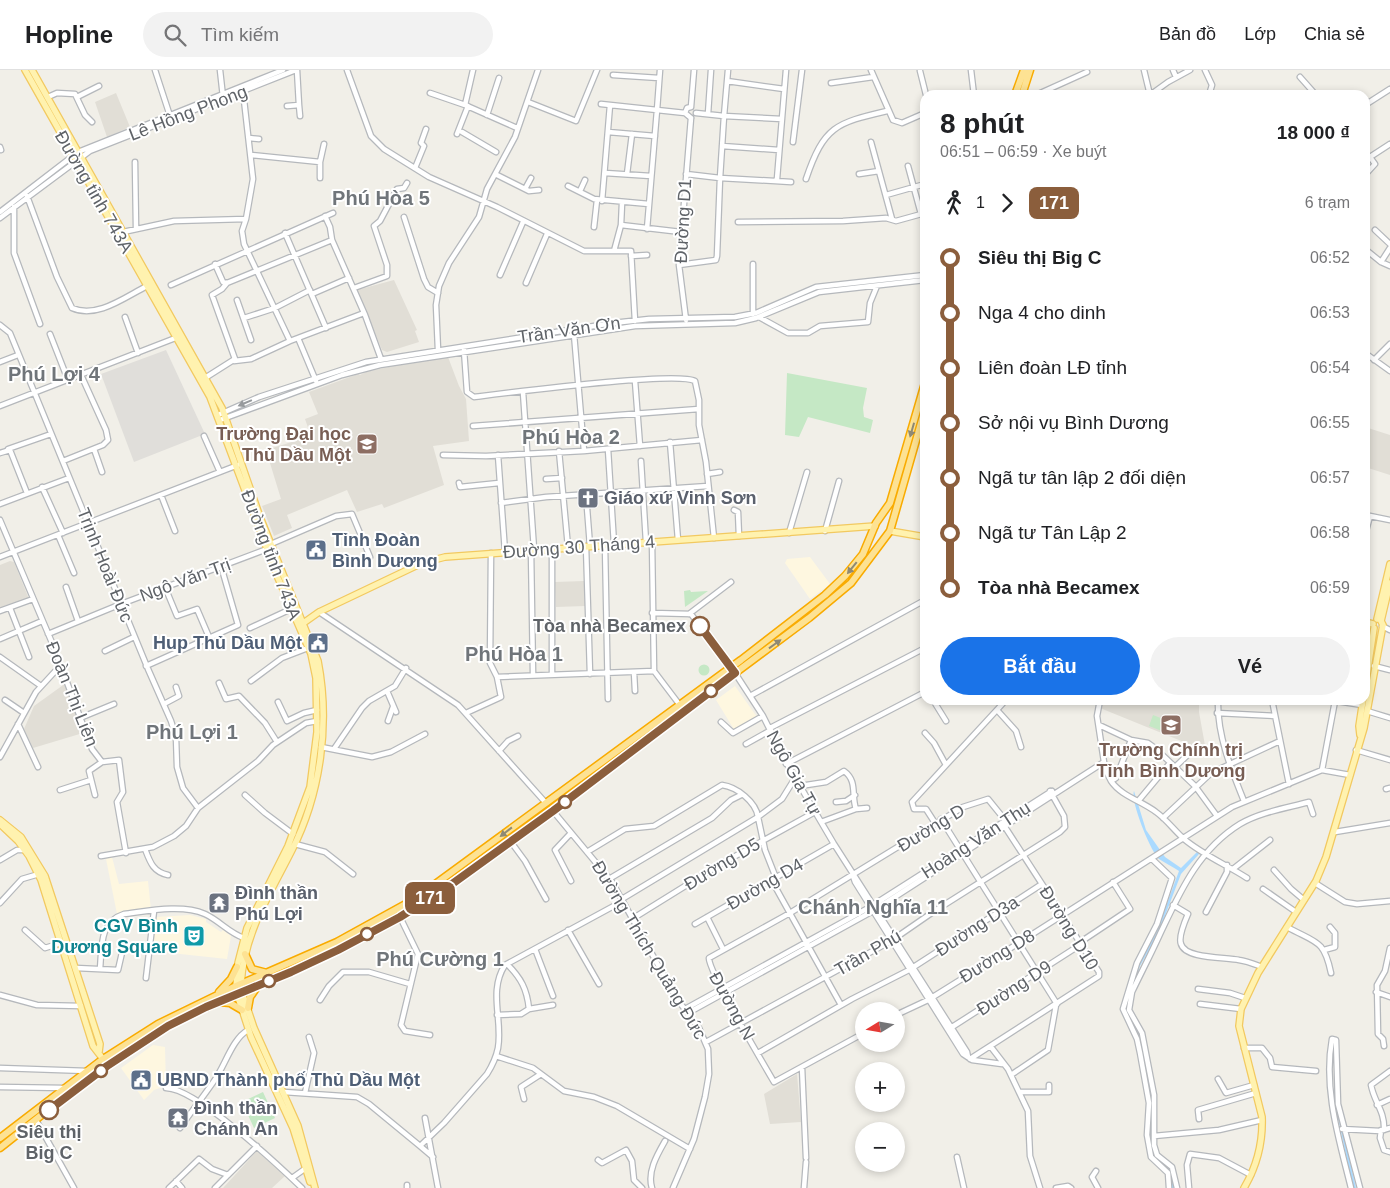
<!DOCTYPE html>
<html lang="vi">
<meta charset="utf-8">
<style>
body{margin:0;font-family:Helvetica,sans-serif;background:#f2f2f2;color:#202124;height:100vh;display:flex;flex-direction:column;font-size:19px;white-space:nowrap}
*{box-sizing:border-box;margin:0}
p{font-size:16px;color:#757577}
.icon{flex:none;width:28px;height:28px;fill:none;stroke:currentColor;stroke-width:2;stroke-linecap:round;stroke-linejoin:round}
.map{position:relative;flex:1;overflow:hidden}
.side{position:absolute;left:920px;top:20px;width:450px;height:615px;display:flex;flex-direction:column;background:#fff;border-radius:15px;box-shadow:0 2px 8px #0003}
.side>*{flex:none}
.badge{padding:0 10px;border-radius:8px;font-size:18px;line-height:32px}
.needle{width:32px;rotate:259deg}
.buttons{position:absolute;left:855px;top:932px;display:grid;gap:10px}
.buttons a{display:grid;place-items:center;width:50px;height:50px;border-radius:50%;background:#fff;box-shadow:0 2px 8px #0003;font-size:25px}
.map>.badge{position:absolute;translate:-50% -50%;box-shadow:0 0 0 2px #fff}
.legs{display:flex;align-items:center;gap:8px;height:55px;padding:0 20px;font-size:16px}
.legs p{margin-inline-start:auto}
.headline{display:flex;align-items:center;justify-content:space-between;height:85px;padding:0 20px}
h1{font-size:28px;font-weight:700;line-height:38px}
.action{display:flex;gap:10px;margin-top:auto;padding:10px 20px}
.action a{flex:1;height:58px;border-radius:30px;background:#1a73e8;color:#fff;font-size:20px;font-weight:700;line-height:58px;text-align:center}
.action a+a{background:#f2f2f2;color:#202124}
ul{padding:0 20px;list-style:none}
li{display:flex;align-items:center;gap:18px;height:55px;font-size:19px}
li i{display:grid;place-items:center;width:8px;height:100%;margin:0 6px;background:currentColor}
li i::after{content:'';width:12px;height:12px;margin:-6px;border:4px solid;border-radius:50%;background:#fff}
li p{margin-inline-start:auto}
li:first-child i{background:linear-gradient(#0000 50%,currentColor 0)}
li:last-child i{background:linear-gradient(currentColor 50%,#0000 0)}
header{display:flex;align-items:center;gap:30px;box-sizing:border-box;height:70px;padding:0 25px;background:#fff;border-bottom:1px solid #e0e0e0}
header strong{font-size:24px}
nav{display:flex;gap:28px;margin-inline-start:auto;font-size:18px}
.search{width:350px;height:45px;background:#f2f2f2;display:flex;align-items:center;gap:12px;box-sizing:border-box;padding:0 18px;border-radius:28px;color:#757577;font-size:19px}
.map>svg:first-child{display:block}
.commercial{fill:#fef7e0}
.industrial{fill:#e0deda}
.education{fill:#e1ded6}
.green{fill:#c5e8c5}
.water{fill:#aadaff}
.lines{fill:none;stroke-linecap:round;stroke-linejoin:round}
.minor-casing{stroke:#b5b8bc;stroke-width:7}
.major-casing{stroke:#f2c960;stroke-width:8}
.highway-casing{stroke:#f9ab00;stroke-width:9}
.minor{stroke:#fff;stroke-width:4.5}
.major{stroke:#fff2af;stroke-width:5.5}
.highway{stroke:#fde293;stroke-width:6}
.oneway{fill:#979a9d}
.oneway2{fill:#8e8975}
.line-1-casing{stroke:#fff;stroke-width:11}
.line-1{stroke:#8b5e3c;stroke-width:8}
.stop-1-dot{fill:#fff;stroke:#8b5e3c;stroke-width:2.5}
.labels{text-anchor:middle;stroke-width:4;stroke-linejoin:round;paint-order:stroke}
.street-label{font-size:18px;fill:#5f6368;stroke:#fff}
.education-label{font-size:18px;font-weight:bold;fill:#785e54;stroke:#fff;text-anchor:end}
.worship-label{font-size:18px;font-weight:bold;fill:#5b616d;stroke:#fff;text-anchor:start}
.service-label{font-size:18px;font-weight:bold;fill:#4e5e75;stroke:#fff;text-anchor:start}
.stop-label{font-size:18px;font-weight:bold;fill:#5f6368;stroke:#fff;text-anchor:end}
.culture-label{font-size:18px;font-weight:bold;fill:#0d838f;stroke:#fff;text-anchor:end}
.quarter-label{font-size:20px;font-weight:bold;fill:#70757a;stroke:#fff}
</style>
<header>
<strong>Hopline</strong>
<div class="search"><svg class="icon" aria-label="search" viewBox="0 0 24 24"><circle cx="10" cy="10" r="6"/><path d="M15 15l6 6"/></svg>Tìm kiếm</div>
<nav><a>Bản đồ</a><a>Lớp</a><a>Chia sẻ</a></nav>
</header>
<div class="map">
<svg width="1390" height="1118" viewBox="0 0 1390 1118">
<rect width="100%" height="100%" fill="#f1efe8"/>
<path class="commercial" d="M810,487L830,514L810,529L785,493L787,489Z
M735,616L757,647L735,661L716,630Z
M112,787L119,814L148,811L151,840L117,844L106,789Z
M190,845L206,849V852L221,862L223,860L231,866L227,889L152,881L155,847Z
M153,975L165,977L166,1016L154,1020L144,1030L121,998Z"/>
<path class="industrial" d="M166,280L205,364L134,392L101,304Z"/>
<path class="education" d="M116,23L130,57L107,67L95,32Z
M394,210L417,260L415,261L419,272L387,282L382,280L357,220Z
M448,287L459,316L466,329L469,371L433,376L444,415L384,438L382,434L357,442L347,420L287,445L292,458L274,466L262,436L281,429L266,380L311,366L305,349L318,344L309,322L358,304L360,305L366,302L411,292Z
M1365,357L1390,365V405L1365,397Z
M10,491L14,492L29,529L0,540V495Z
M584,511L585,536L556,537L555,512Z
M66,613L83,663L33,678L24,659L34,636Z
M1102,630H1199V642L1206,681L1100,638Z
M797,1004L801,1052L770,1054L764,1024Z
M257,1081L285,1106L272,1118H223Z"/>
<path class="green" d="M787,303L867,318L863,338L864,347L873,350L870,363L808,347L799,367L785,365Z
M690,520L691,522L708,521L685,537L684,521Z
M698.5 600a5.5 5.5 0 1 1 11 0a5.5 5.5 0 1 1-11 0Z
M1153,645L1171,652L1167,663L1149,656Z
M263,1022L275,1048L254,1058L242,1032Z"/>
<path class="water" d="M1134,721L1146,760L1165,787L1181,798L1197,782L1199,784L1181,804L1158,864L1140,896L1128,935L1142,964L1155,1034L1152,1062L1154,1080L1171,1098L1174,1118H1171L1168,1099L1154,1087L1151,1081L1149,1061L1152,1034L1150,1021L1139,965L1127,946L1124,935L1137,895L1156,863L1179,801C1173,797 1165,793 1159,789C1151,782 1130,731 1134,721Z
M1334,971C1335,1022 1345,1069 1356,1118H1353L1334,1029Z"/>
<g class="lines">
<g class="minor-casing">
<path id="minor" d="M155,0L171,49
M220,0L223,27
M347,0L371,66L384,79L400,89L429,107L497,137L584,181H631L635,251
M473,0L465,35L517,58
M871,0L893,50L902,53L925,43
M971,0L974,25
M1144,0L1150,25
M1173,0L1176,7
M1205,0L1212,15L1209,25
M920,1L926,25
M613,5L659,8
M1300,7L1316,25
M727,11L784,19
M831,13L873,7
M430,23L465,35
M1036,25L1087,2
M1150,25L1168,12L1190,0
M48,27L57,23L75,24L85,45L92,52
M77,27L99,16
M528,32L576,51L597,0
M601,34L657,40L660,0
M299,35L300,46
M1365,35L1390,19
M287,36L299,35L297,0
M691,37L694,0
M696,43L724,46L728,0
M708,44L711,0
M487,45L499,8
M691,48L685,43L687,38L691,37
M782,49L724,46L720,108L775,111L777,109L786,0
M462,62L496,82
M608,62L655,66
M457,64L468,36
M249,68L259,69
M793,72L802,0
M871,72L892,149
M722,76L779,80
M0,77L1,80
M251,85L320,92L324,74
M135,92L136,158
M320,92V108
M908,96L921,144
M415,98L424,76L421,73L426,59
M605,103L651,106
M495,104L529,121L539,120
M627,104L632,64
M859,104L879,101
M1365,105L1375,94L1370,87L1390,74
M806,109C824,56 836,53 887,41
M775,111L791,112
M568,116L594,129L649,134
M525,119L531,108
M580,121L585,110
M886,125L925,114
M27,126L57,207L72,238C97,249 125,227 147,216
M602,131L610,35
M14,137V183L40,254
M0,142L78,82L283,0
M325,146L330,157L332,170
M404,147L424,209L428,217L438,223
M0,148L90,81L296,0
M246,149L242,161L244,174L290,271
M738,152L843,151L886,148L896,151L925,143
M621,155L622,133
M594,157L597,130
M647,159L657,40L685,43
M1375,160L1390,174
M123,162L174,151L246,149L253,109L243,21
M285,163L326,258
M1390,178L1381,192L1390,196
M1365,179L1381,192
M614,181L621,155L681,162
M631,186L647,185
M215,194L223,212L227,213L332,170L365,245L381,289
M753,194V244
M679,195L716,190L717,186L720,108L686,104
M500,205L523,152
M526,213L547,164
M171,215L333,143
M354,218L387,206V195L374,156L380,151L397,119L404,118L407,113
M312,224L349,208
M237,230L251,270
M125,247L138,283
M759,247L788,263H808L820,256L868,252L870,233L877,216
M244,248L275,238L310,220
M686,250L679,195L691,48
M0,255L10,263L148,599L171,651L176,667L177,697L183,718L198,738
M50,264L68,310
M574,264L584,381
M298,268L316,311
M438,280L436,235L439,216L449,193L479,147L487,119L515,67L538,0
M464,280L467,322L474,327C506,323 677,301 695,311L699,330V355L706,392L714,468
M1365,283L1390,301
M1374,290L1390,274
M234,291L251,289L290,271L364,243
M0,292L18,285
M205,308L235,289L212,225L222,219L227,213
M635,311L640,376
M523,322L534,479
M0,336L178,267
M218,345L259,327L366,292L613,253L649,249L735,247L756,243L816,217L925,205
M220,350L342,305L380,295L635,256L735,253L756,248L819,222L925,210
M473,356L699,339
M204,366L220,402
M670,372L678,470
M8,379L51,364
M94,379L102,402
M608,379L614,474
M559,381L568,477
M0,383L10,380L27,423
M443,385L486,386L584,381L702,370
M498,385L505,482
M63,391L103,375L108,370L106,360L81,305
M641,391L646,472
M707,404L720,402
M546,409L562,408
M459,413L460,417L499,413
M42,417L63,463
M161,425L175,461
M586,425L590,476
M501,433L546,427L708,416
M0,434L69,408
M734,440L738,442L739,466
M0,450L53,575L92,679L102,692L119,690L123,722L117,732L126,783
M825,461L839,411
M789,463L807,402
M58,465L74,503
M1365,465L1370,446L1390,450
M652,471L654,601L679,634
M271,474L336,446L352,444L370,487
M605,475L608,629
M586,476L590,604
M552,478V604
M531,480L533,604
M0,487L238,395
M66,517L78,551
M165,517L177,546L197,539L209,567
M10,538L29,587
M0,541L33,529
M319,542L458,635L545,732
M652,543L691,544L731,597
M689,544L731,512
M1382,556L1390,560
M250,558L291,539
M48,564L121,534L267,479
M0,569L42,551
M105,581L134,567
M0,587L41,616
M146,596L238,555L221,496
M1374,596L1390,600
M634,602L635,621
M735,603L763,646L786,692L834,774L967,982L968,987
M497,607L654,601
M251,611L282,588L308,578
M219,613L226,629L239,626L265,653L277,672
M387,621L396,642
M750,626L925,530
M5,630L24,643
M933,630L946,651
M1218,630C1217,665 1231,699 1244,731
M1272,630L1289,714
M1330,630L1362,635
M278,632L287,651L304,643L317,640
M164,634L179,626L176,617
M997,640L1016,661L1021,677
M1367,641L1390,648
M466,643L501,627L497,607L490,593L491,483
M1217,643L1275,646
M80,648L114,634
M388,651L393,637
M721,652L733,663L763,646
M18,654L38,697
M1099,655L1131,670L1148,673L1155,678L1195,716L1217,746
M770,658L925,578
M925,663L934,673L946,695
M746,674L771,660
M321,677L372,687L391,682L425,664
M334,679L362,638L369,631L395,616L406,598
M1356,680L1390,690
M499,681L508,671L518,666
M0,687L36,622L60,596
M1104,692L1106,701L1111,711L1116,708L1131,670
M786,694L925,622
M1175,697L1194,679
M1322,700L1335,631
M1111,711C1121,726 1142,731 1156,742C1166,749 1174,760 1184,769C1203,785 1227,795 1247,808
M800,716L826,712L844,701C858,711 851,726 856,739L867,738
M1386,719L1390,718
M60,720L91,710
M95,725L89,701L102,692
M245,725L265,743L293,764
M1139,730L1170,693
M836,732L846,731L855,725
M553,741L612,812L677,929L699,958L708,979L709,1004L705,1027L694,1069L673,1118
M1163,748L1211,703L1280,671
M941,749L1057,934
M821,752L856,739
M935,753L926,739H914L912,732L1006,630
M1335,762L1390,753
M511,772L525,791L546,829
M295,774L325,782L353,804
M145,779C150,792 153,802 168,805
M587,782L625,759L654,756L722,715C737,717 756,732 758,747L622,829
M101,786L153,777L174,766L186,756L198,738L258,691L273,675L306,653L317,651
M1152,789L1172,808L1157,854L1137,893L1123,939L1137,969L1140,983L1149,1033L1147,1065L1151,1087L1168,1103L1169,1118
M0,790L17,780H25
M1233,799L1270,770
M1274,800L1291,819L1304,830
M853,806L855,812L963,984L972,990L1002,994
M776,808L765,780L758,747L782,729L795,708
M609,809L712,748L731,730L741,725
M571,811L555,780L571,763
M772,811L841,935
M1315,813L1345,832L1357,834L1390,831
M1263,819L1296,842
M0,833L22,809L39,804
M1173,835L1188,844C1185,851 1178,867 1181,874C1185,889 1226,887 1239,890C1247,891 1254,894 1262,897
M1206,842L1227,802V795
M400,847L418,884L401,955L405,961L430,965
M707,847L723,879
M632,849L719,795L815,742
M695,854L834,774
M1287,857C1316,873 1324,869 1331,903
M25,860L45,878L61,873
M568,860L599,914
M1079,873L1130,839L1113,812
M535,879L553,926
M1324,880L1335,877V863L1330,857
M76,898L118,900L124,874
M100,899C102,877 99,852 124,844C148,841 182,834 205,844C220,851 229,863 244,868
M146,908L154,841
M1198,919L1230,923L1245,928
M1376,922L1390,927
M0,925L37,935L81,936
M320,930L329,916L343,902H369L410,914
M1200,934L1241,939
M529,939L553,935
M685,939L870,837L1052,721
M688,943L873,841L1104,692L1097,646L1100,630
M497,945L521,944L529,939C527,919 521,908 507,894
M896,945L928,930L981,897L1232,737L1322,700L1350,705
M949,959L1080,875
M864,963L774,1012C764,995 708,900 709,888L790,843L963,737L988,729L1005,750
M706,972L891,871L933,842L1060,762L1065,757L1064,746L1050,721
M1384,976L1383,969L1378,964L1377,915L1385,901L1390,878
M991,977L1008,999L1028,1041L1030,1086L1040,1118
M1244,978H1262L1270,988L1272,997L1316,1001
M758,983L852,929L909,900L1042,814
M496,986L533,998L564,1021L594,1027L617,1036L690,1079
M970,989L1099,906V902L1005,757
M802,997L806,1088
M0,998L88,1001
M1011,1005L1048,980L1056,935
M1218,1009L1226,1023L1254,1015
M0,1017L65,1018
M166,1018C196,1018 278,1095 302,1118
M284,1022L357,1027L369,1034L420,1076L444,1053L487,1004C492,996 496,988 498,978C503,950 488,921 505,895L623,831
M1020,1022H1049V1015
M305,1023L314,983L309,967
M524,1029L521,1017L541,1004
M1377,1035L1390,1029
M425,1048L438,1118
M1199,1049L1198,1040L1256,1023
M36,1050L74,1118
M180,1058C191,1042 203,1027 214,1011C225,996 232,969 248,960
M1342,1059L1380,1061L1390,1058
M1381,1060L1380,1068L1384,1080L1390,1082
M1384,1060C1385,1041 1374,1032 1371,1015L1390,1001
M1154,1066L1219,1060L1262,1050
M420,1076L433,1087
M957,1087L964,1118
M598,1090L602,1093L626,1080L632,1091L634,1110L642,1118
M1096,1101L1092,1107L1098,1118
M292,1108L306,1098
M176,1111L182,1118
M407,1115V1118
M169,1118L199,1089L212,1099L228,1105
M215,1118L257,1076
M652,1118C647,1102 657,1085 665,1071
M804,1118L806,1092
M1056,1118L1068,1116L1071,1118
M1177,1118L1172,1097L1157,1085L1154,1075V1025L1142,963L1129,940L1132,922C1141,903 1151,884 1160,864C1180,822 1198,780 1240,754C1260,742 1287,738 1309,732L1313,744
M1189,1118L1187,1095L1190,1084L1219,1088L1251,1105
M1351,1118C1339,1069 1323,1019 1332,969L1336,970L1338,1034L1360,1118"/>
</g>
<g class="major-casing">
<path id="major" d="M25,0L210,327L278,508L311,584L316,608L317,662L310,717L288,776L247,858L238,893L236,916
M32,0L222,338L260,447L318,591C330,653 321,723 292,780C270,824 244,863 241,914
M890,461L925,467
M1377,549L1390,494
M1365,552L1373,554
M302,554L319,542L422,493L445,487L875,456
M1365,618L1374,558
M1360,665L1359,656L1363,630
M0,750L21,767L45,806L100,974L99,982
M0,754L18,771L29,786L41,810L93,976L103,989
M242,922L254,958L298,1056L315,1118
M237,924L251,967L293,1058L310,1112
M1244,1118C1257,1096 1263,1073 1262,1047L1239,956L1241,939L1258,903L1316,811L1326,787L1364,658L1383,555L1381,551L1390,513"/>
</g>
<g class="highway-casing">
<path id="highway" d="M1015,25L1024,0
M1022,25L1030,0
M245,884L252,899L267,903
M219,922L231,909L237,897
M219,932L230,933L242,940
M248,938L250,927L257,917
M0,1068L103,989L158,954L236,916L337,872L415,829L741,590L825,525L845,506L863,484L876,453L890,433L925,313
M0,1078C57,1033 114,985 178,951C215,931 255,919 293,901C348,876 401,847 452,814L809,548L851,513L890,461L925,339"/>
</g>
<use href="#minor" class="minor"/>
<use href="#major" class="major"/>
<use href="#highway" class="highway"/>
</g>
<defs><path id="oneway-solid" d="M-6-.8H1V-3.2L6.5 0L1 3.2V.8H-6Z" transform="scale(1.25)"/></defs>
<use class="oneway" href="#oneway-solid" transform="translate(245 333) rotate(157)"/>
<g class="oneway2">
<use href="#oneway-solid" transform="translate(912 360) rotate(106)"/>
<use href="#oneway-solid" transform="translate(852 498) rotate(129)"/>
<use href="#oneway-solid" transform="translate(775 574) rotate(-36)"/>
<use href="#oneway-solid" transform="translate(506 762) rotate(142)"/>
</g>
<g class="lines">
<g class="line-1-casing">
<path id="line-1" d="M49,1040L107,996L168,956L206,937L291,902L338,880L400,847L452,814L553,741L735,603L700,556"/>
</g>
<use href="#line-1" class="line-1"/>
</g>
<defs>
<g id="university-square" transform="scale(1.125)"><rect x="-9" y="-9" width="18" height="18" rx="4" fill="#8d6e63" stroke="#fff"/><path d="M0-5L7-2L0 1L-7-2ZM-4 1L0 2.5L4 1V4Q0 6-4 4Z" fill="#fff"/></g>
<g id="church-square" transform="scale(1.125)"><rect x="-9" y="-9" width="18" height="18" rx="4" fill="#6b7280" stroke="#fff"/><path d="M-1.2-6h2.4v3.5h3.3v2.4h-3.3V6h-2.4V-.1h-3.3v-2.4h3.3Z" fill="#fff"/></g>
<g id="civic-square" transform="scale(1.125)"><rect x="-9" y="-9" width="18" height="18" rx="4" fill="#5c6f8a" stroke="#fff"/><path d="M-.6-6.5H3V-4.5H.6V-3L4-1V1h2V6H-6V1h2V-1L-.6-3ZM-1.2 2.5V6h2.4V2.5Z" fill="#fff"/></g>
<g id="temple-square" transform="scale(1.125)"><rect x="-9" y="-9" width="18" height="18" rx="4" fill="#6b7280" stroke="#fff"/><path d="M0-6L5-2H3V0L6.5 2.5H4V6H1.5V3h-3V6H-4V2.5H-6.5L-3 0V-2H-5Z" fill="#fff"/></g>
<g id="theatre-square" transform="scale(1.125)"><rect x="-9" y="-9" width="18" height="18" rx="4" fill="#0f9aa8" stroke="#fff"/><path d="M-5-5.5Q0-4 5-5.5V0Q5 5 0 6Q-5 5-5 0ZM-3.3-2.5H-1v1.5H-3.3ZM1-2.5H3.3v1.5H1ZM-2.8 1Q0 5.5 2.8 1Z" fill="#fff"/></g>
</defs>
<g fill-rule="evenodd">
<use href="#university-square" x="367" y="374"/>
<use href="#church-square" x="588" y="428"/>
<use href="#civic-square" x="316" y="480"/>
<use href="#civic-square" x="318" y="573"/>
<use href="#university-square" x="1171" y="655"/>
<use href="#temple-square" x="219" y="833"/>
<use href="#theatre-square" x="194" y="866"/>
<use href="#civic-square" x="141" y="1010"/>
<use href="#temple-square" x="178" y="1048"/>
</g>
<g class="stop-1-dot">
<circle cx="700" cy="556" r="9"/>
<circle cx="711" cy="621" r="6"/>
<circle cx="565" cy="732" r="6"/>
<circle cx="367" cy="864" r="6"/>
<circle cx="269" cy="911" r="6"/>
<circle cx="101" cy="1001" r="6"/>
<circle cx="49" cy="1040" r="9"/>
</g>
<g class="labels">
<g class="street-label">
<text transform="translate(188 43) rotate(-21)" y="6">Lê Hồng Phong</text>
<text transform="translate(94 122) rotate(60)" y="6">Đường tỉnh 743A</text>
<text transform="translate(683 151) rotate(-87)" y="6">Đường D1</text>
<text transform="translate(569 260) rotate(-8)" y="6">Trần Văn Ơn</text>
<text transform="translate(579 477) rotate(-4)" y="6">Đường 30 Tháng 4</text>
<text transform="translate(271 485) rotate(69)" y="6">Đường tỉnh 743A</text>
<text transform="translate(105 495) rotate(68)" y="6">Trịnh Hoài Đức</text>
<text transform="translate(185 510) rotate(-20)" y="6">Ngô Văn Trị</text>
<text transform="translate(72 624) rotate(68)" y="6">Đoàn Thị Liên</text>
<text transform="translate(794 703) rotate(61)" y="6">Ngô Gia Tự</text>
<text transform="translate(931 758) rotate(-31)" y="6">Đường D</text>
<text transform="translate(976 770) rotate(-33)" y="6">Hoàng Văn Thụ</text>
<text transform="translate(722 794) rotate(-31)" y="6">Đường D5</text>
<text transform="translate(765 814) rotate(-30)" y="6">Đường D4</text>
<text transform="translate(977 856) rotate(-33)" y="6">Đường D3a</text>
<text transform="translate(1069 858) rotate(58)" y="6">Đường D10</text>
<text transform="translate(649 880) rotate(59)" y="6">Đường Thích Quảng Đức</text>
<text transform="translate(868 883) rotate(-30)" y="6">Trần Phú</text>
<text transform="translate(997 886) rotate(-32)" y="6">Đường D8</text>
<text transform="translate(1014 918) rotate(-33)" y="6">Đường D9</text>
<text transform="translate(732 936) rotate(61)" y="6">Đường N</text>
</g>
<g class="education-label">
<text x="351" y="370">Trường Đại học<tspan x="351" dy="21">Thủ Dầu Một</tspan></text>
<text x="1171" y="686" text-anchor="middle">Trường Chính trị<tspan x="1171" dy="21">Tỉnh Bình Dương</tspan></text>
</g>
<g class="worship-label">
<text x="604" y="434">Giáo xứ Vinh Sơn</text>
<text x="235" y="829">Đình thần<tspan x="235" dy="21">Phú Lợi</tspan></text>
<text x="194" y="1044">Đình thần<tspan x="194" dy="21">Chánh An</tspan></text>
</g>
<g class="service-label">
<text x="332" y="476">Tỉnh Đoàn<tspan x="332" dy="21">Bình Dương</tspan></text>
<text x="302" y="579" text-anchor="end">Hup Thủ Dầu Một</text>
<text x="157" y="1016">UBND Thành phố Thủ Dầu Một</text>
</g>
<g class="stop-label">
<text x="686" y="562">Tòa nhà Becamex</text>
<text x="49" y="1068" text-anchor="middle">Siêu thị<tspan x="49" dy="21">Big C</tspan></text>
</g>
<g class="culture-label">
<text x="178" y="862">CGV Bình<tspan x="178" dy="21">Dương Square</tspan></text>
</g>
<g class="quarter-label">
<text x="381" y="135">Phú Hòa 5</text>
<text x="54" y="311">Phú Lợi 4</text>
<text x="571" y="374">Phú Hòa 2</text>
<text x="514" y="591">Phú Hòa 1</text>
<text x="192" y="669">Phú Lợi 1</text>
<text x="873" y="844">Chánh Nghĩa 11</text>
<text x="440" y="896">Phú Cường 1</text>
</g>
</g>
</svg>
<div class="buttons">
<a><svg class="needle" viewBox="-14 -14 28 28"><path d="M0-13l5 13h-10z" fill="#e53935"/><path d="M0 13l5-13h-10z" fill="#757577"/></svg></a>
<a>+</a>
<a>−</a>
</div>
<b class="badge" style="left:430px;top:828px;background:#8b5e3c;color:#fff">171</b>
<section class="side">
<div class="headline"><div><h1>8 phút</h1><p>06:51 – 06:59 · Xe buýt</p></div><b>18 000 ₫</b></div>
<div class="legs"><svg class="icon" aria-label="walk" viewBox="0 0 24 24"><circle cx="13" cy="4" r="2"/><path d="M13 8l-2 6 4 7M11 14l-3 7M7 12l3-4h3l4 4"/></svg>1<svg class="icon" aria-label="forward" viewBox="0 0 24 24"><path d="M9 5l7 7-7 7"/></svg><b class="badge" style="background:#8b5e3c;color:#fff">171</b><p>6 trạm</p></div>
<ul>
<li><i style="color:#8b5e3c"></i><b>Siêu thị Big C</b><p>06:52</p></li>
<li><i style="color:#8b5e3c"></i><span>Nga 4 cho dinh</span><p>06:53</p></li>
<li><i style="color:#8b5e3c"></i><span>Liên đoàn LĐ tỉnh</span><p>06:54</p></li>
<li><i style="color:#8b5e3c"></i><span>Sở nội vụ Bình Dương</span><p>06:55</p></li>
<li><i style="color:#8b5e3c"></i><span>Ngã tư tân lập 2 đối diện</span><p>06:57</p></li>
<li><i style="color:#8b5e3c"></i><span>Ngã tư Tân Lập 2</span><p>06:58</p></li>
<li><i style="color:#8b5e3c"></i><b>Tòa nhà Becamex</b><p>06:59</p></li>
</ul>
<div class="action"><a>Bắt đầu</a><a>Vé</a></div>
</section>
</div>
